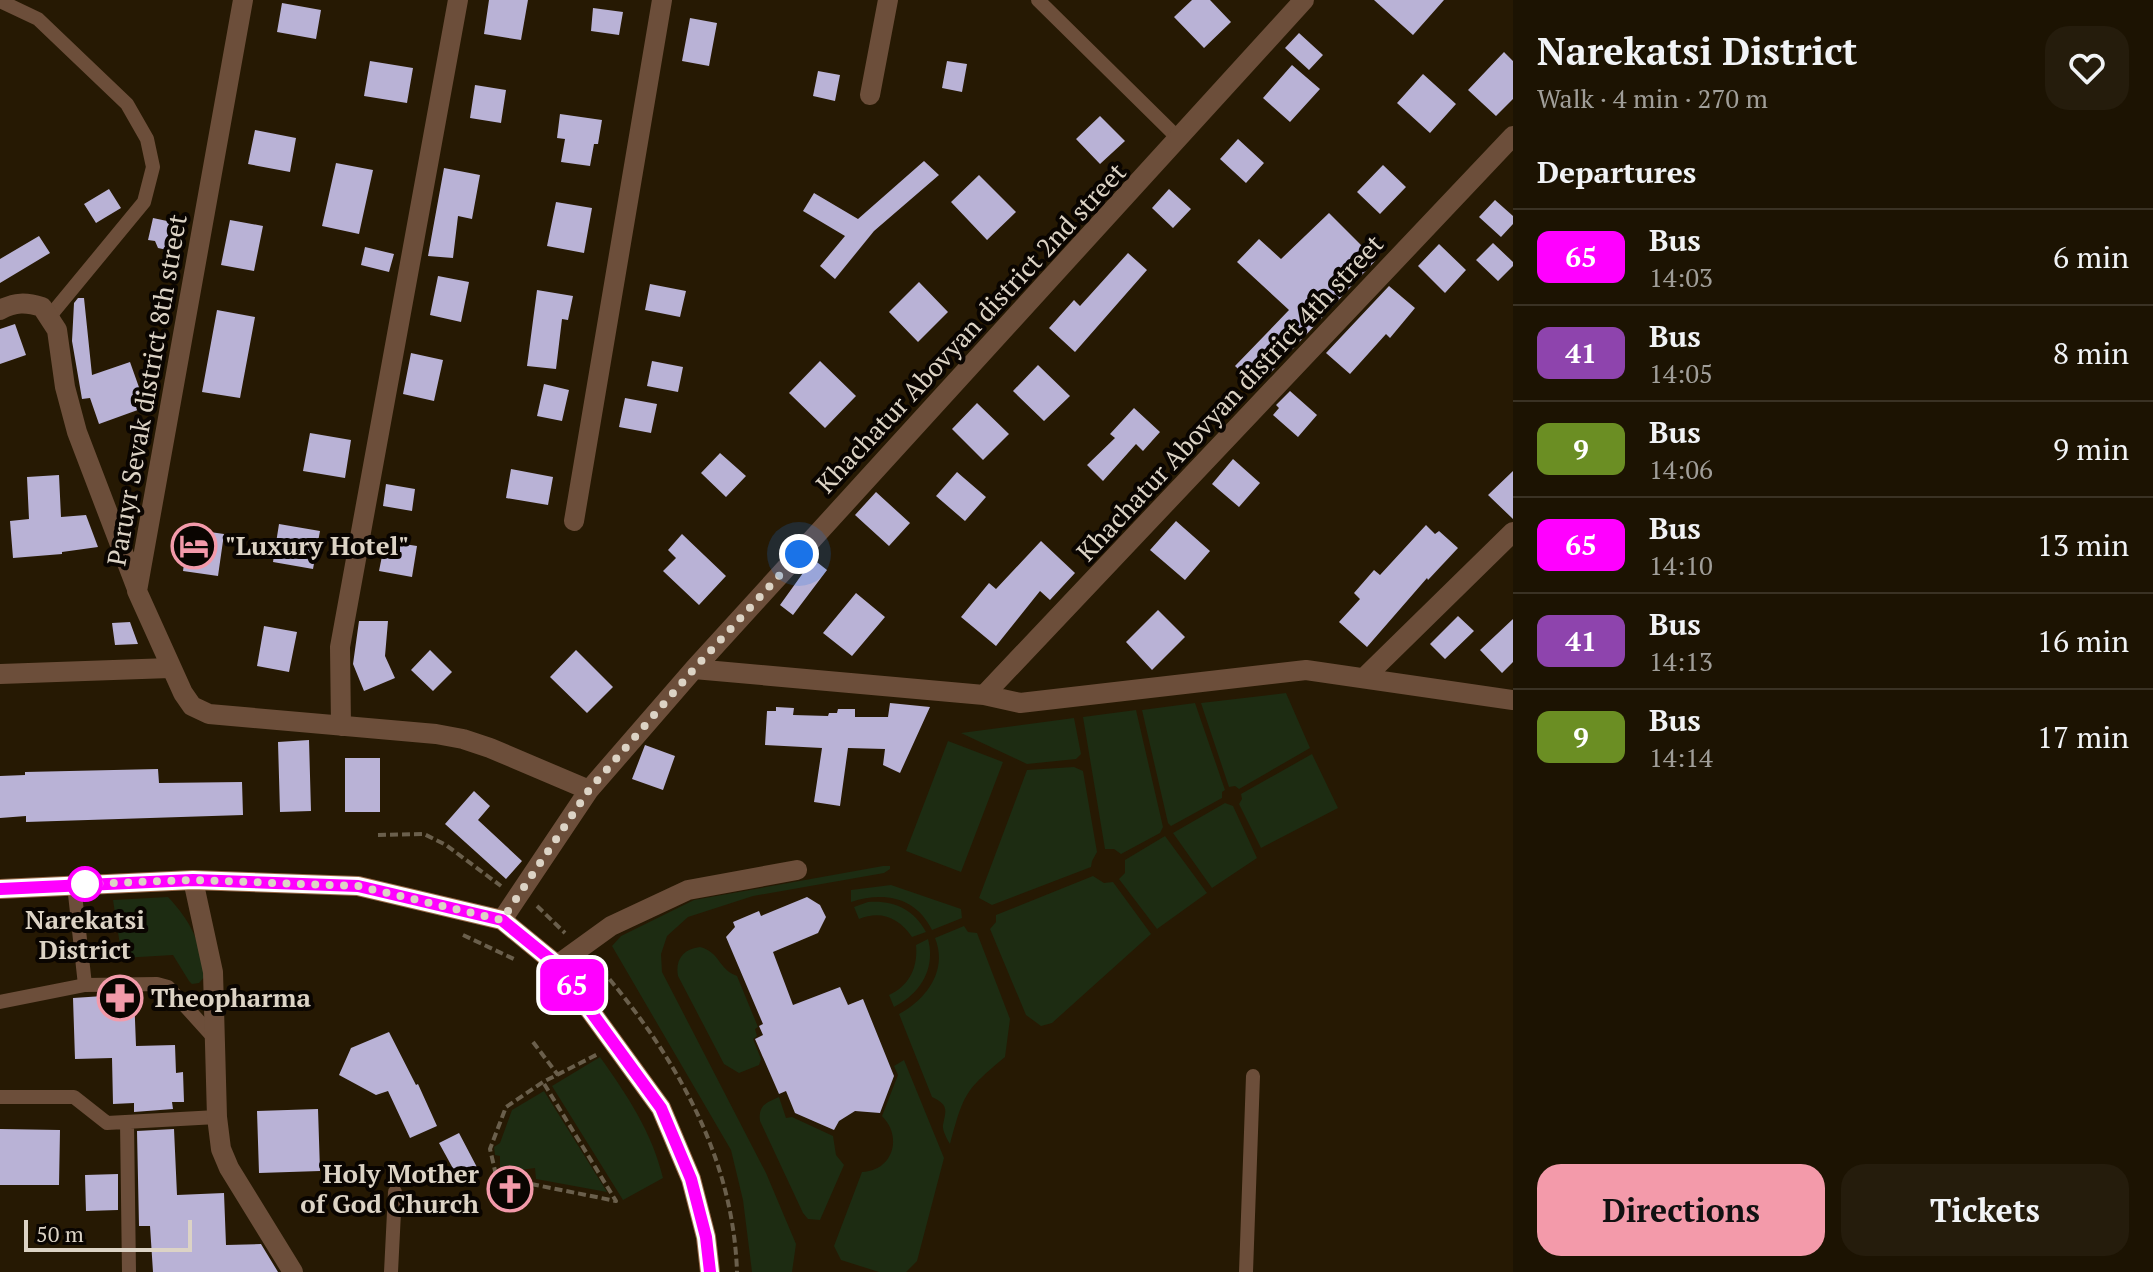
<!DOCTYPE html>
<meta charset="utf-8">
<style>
body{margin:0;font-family:"PT Serif",serif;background:#251c0c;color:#f1f3f6;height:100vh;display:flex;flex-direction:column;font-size:30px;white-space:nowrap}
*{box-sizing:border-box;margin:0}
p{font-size:26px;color:#a09e99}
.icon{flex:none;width:44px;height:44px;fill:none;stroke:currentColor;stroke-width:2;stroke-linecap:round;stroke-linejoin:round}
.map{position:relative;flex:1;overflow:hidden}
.panel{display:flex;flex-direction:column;background:#1c1302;width:640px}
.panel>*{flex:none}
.badge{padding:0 16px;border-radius:12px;font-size:28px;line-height:52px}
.scale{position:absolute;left:24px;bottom:20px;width:168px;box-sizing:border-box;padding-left:8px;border:4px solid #dcd3c5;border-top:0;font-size:22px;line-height:28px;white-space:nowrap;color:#dcd3c5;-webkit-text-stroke:6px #0a0501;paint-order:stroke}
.you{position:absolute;width:40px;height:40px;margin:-20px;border:6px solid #fff;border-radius:50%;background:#1a73e8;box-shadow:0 0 0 12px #1a73e833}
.map>.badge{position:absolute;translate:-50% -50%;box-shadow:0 0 0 4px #fff}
h2{padding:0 24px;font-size:30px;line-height:72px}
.round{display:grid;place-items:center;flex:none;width:84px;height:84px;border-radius:24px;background:#251c0c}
.headline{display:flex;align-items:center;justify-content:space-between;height:136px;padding:0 24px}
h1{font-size:38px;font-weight:700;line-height:60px}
.cta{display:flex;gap:16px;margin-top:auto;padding:16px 24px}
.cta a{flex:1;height:92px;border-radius:24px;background:#f39aaa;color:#111;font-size:32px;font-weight:700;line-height:92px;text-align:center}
.cta a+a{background:#251c0c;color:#f1f3f6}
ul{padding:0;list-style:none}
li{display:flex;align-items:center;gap:24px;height:96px;padding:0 24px;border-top:2px solid #3a3224}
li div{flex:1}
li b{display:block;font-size:30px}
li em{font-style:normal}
li .badge{min-width:88px;font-weight:700;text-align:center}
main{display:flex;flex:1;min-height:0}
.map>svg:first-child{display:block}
.green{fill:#1d2c12}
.building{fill:#b9b2d6}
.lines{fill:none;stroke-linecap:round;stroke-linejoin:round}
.path{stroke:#6a5f4c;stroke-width:4;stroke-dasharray:8 4;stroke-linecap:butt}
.lane{stroke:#6c4e3a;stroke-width:14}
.street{stroke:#6c4e3a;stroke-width:20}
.secondary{stroke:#996a4a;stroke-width:20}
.line-casing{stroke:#fff;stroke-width:18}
.line{stroke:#f0f;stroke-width:12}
.walk{stroke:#dcd3c5;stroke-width:8;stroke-dasharray:0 14.4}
.stop-dot{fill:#fff;stroke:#f0f;stroke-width:4}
.labels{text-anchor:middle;stroke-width:8;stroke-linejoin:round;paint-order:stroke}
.street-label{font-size:26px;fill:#dcd3c5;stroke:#0a0501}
.poi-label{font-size:26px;font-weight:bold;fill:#dcd3c5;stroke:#0a0501;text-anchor:start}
.stop-label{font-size:26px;font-weight:bold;fill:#dcd3c5;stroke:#0a0501}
</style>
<main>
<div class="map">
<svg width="1513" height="1272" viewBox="0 0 1513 1272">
<rect width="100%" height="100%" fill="#261903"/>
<path class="green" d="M1286,693L1310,748L1239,789L1235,786L1229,787L1201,703Z
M1195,703L1225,790L1222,792V798L1171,826L1168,823L1142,710Z
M1136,710L1163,827L1160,833L1121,854L1114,849H1105L1083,717Z
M1074,718L1081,754L1076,759L1027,764L961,733Z
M948,741L1003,762L961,872L906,851Z
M1312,754L1338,808L1261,848L1239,804L1242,799L1241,794Z
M1074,767L1083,771L1097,852L1092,861L1091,867L992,905L979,898L1027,770Z
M1225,803L1233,806L1257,858L1212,888L1173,833Z
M1165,836L1207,893L1157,929L1119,879L1125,873V860Z
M883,866H890V869L884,873L753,896L688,917L667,936L661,954L662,972L766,1173L796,1244L792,1272H752L743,1200L731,1150L612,946L621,936L694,900Z
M1093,876L1104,883L1113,882L1151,934L1052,1023L1041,1026L1026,1015L990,929L996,922V915Z
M891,885L961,909L962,918L932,930C916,897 884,891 851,902V890Z
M168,897C190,920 201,943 206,975L199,983L192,984L189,981L173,955L122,958L113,900Z
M868,902C893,900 914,909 926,932L912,937C899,918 881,910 859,919L854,907Z
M964,926L968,932L977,933L1010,1019L1005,1057C964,1091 964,1094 950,1144C947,1139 942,1130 943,1125C946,1110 949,1105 932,1097L899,1014C927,999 948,970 935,938Z
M928,939C936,969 920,994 894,1007L889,995C910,985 918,967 916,945Z
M700,947C720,952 718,969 737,976L758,1027L755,1029L757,1036L753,1039L761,1059L759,1065L739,1073L724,1064L678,976C675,960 683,949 700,947Z
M600,1057C627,1095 652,1132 663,1178L623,1200L552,1086Z
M904,1060L944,1158L917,1261L906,1272H879L841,1260L834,1246L862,1172C893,1171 903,1137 882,1116L898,1075L894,1066Z
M544,1091L607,1192L536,1179L535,1168L500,1173V1156L495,1155L494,1147L500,1143L512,1110Z
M779,1097L786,1118L792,1117L833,1136L836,1155L844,1165L820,1220L808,1219L803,1213L760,1121C758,1105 766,1103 779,1097Z"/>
<path class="building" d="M489,0H528L521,40L484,34Z
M1192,0H1210L1231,22L1204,48L1174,17Z
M1374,0H1444L1413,35Z
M282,3L321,10L316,39L277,32Z
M593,8L623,12L619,35L591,31Z
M690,18L717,23L709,66L682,61Z
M1299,33L1323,55L1309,70L1285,48Z
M1504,52L1513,61V99L1496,116L1468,90Z
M370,61L413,68L407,103L364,96Z
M947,61L967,64L962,92L942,88Z
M1292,65L1320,89L1290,122L1263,98Z
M818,71L840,75L835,101L813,96Z
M1423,74L1456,104L1430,133L1397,103Z
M475,85L506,90L501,123L470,118Z
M560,114L602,120L598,144H594L590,166L561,162L565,139L557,138Z
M1100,116L1125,141L1100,164L1076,139Z
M255,130L296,138L290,172L248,164Z
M1238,139L1264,163L1246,183L1220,159Z
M924,161L939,175L874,231L835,279L820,266L845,236L803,211L814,193L858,219Z
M336,163L373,170L359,234L322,226Z
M1383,165L1406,187L1380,214L1357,192Z
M444,168L480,175L472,219L458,216L453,258L428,256Z
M979,175L1016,212L987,240L951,202Z
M109,189L121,208L96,223L84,204Z
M1169,189L1191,209L1173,228L1152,208Z
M1495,200L1513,216V224L1501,237L1479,217Z
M556,202L592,208L584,253L547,246Z
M1329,213L1376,260L1257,387L1235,366L1289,310L1237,262L1259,239L1281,259Z
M153,218L186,225L182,247L176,245L172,251L158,248L155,241L148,240Z
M230,220L263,226L254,271L221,265Z
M39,236L50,253L0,283V259Z
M1493,243L1513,262V266L1498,281L1476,260Z
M1439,244L1466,270L1445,293L1418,266Z
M365,247L394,254L389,272L361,265Z
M1128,253L1147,270L1075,352L1049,328L1074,300L1080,306Z
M438,276L469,282L461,322L430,315Z
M919,282L948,312L918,342L889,312Z
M650,284L686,291L680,317L645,310Z
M1389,286L1415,308L1390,338L1386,334L1350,374L1326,353Z
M537,290L573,296L568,320L562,319L556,369L527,366Z
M78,298H84L92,375L130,362L146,407L99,424L90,398L82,399L72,341L74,303Z
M217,310L255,317L240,398L202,392Z
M15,324L26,355L0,364V329Z
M411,353L443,360L434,401L403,394Z
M652,361L683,367L678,392L647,386Z
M820,361L856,396L825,428L789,393Z
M1038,365L1070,396L1044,421L1013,391Z
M544,384L569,390L562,421L537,416Z
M1290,391L1317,415L1298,437L1273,415L1279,408L1276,405Z
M625,398L657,404L651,433L619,427Z
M977,403L1009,434L983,460L952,429Z
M1134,408L1160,432L1143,451L1136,444L1103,481L1087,465L1115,438L1110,434Z
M310,433L351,440L345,478L303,471Z
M720,453L746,476L726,497L701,473Z
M1233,459L1260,483L1239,507L1212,484Z
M511,469L553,477L548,505L506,498Z
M1513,471V519L1488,495Z
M957,472L986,497L965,521L936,496Z
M59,475L61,517L86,515L98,547L62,552V554L13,558L10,521L29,519L27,477Z
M386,484L415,489L412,511L383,506Z
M876,492L910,523L889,546L855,515Z
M1176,521L1210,551L1185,580L1150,550Z
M279,524L320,531L313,569L273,562Z
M1426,525L1435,534L1439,531L1458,548L1428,580L1427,578L1367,647L1339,622L1360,599L1354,593L1374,570L1380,575Z
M189,529L224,534L218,576L183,571Z
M682,534L726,576L699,605L663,571L676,558L668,550Z
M385,541L417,546L412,577L379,571Z
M1041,541L1075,573L1050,600L1040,591L996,646L961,617L989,583L996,589Z
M813,559L827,570L793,615L780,605Z
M856,593L885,617L852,656L823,633Z
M1158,610L1185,637L1152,670L1126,642Z
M1458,616L1474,631L1445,659L1430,644Z
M1513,619V662L1502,673L1480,650Z
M359,621H388L385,656L395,678L364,691L353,664Z
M130,622L138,644L115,645L112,623Z
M264,626L297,632L289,672L257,666Z
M430,650L452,672L433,691L411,670Z
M576,650L613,687L587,713L550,677Z
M890,703L930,707L900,773L883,765L885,749L848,748L840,806L814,802L822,748L765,745L767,711H776V707L794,708L793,715L828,716L829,713H837L838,709H855V717H888Z
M309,740L311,811L280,812L278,742Z
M645,745L675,756L663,790L632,779Z
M345,758H380V812H345Z
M158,769L159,783L242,782L243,815L26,822V816L0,818V776L25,775V772Z
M474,791L490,806L478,820L522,861L506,879L445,824Z
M807,897L820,905L826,917L818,933L773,952L793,1005L840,987L848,1005L863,999L894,1076L880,1113L855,1111L839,1121L834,1130L795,1113L786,1091L779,1094L755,1039L763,1035L759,1026L763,1024L726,937L735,927L733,922L759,911L761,916Z
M134,994L136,1046L175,1045L176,1073L183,1072L184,1102H172L173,1109L134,1112V1103L113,1104L112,1058L75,1059L73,998Z
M389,1032L416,1085L418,1084L437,1126L410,1138L388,1091L376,1095L339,1075L351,1048Z
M318,1109L320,1171L259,1173L257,1111Z
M0,1129L60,1130L59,1185H0Z
M174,1129L177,1195L224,1193L226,1245L261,1244L278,1272H153L150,1226H139L137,1131Z
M459,1133L480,1173L461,1183L439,1143Z
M118,1174V1210L86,1211L85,1175Z"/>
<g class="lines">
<path class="path" d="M378,835L424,834L446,845L501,886
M537,906L565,933
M463,935L516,960
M594,961C671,1049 733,1152 737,1272
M533,1042L558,1075
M496,1175L490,1149L506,1107L543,1082L598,1054
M531,1184L616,1201L543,1082"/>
<path class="lane" d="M1038,0L1179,139
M0,1L38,19L127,104L147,139L153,167L144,202L50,316
M74,885L85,985
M0,1002L85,985L157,984L168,987L215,1039
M0,1097H74L107,1123L217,1117
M127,1122L129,1272
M391,1272L395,1192
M1246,1272L1253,1076"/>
<path class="street" d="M243,0L137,591L183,693L192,706L209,714L436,734L463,739L490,748L589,790
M870,95L888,0
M0,310C15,302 26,302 42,307L57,330L65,387L77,432L137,589
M574,521L662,0
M694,669L984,695L1020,703L1306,670L1513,700
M0,674L170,668
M1364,678L1513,532
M984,695L1513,136
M341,726L340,647L458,0
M193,880L213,972L217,1117L221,1149L229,1168L293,1272
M502,920L589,790L694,669L1304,0
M557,965L611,926L688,890L797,870"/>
<path class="secondary" d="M0,889L193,880L358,886L502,920L557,965L661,1108L691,1179L706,1237L710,1272"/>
</g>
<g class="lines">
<g class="line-casing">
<path id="line" d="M0,889L193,880L358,886L502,920L557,965L661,1108L691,1179L706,1237L710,1272"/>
</g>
<use href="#line" class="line"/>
<path class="walk" d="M85,884L193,880L358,886L502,920L589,790L694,669L799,554"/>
</g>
<defs>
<g id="hotel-ring" transform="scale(2.3)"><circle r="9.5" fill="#0a0501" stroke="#f39aaa" stroke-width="1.5"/><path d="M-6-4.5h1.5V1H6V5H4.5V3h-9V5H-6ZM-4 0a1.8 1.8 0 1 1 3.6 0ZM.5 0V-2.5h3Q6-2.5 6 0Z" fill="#f39aaa"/></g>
<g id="pharmacy-ring" transform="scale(2.3)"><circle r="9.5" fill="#0a0501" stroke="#f39aaa" stroke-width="1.5"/><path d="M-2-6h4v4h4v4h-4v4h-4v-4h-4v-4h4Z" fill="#f39aaa"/></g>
<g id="church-ring" transform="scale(2.3)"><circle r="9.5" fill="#0a0501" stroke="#f39aaa" stroke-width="1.5"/><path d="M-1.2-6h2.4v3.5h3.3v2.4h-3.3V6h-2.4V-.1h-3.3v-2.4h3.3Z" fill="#f39aaa"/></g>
</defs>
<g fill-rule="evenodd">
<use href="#hotel-ring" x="194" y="546"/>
<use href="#pharmacy-ring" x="120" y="998"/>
<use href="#church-ring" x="510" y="1189"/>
</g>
<circle class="stop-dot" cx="85" cy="884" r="16"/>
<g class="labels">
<g class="street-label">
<text transform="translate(971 328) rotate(-47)" y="9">Khachatur Abovyan district 2nd street</text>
<text transform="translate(147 390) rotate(-80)" y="9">Paruyr Sevak district 8th street</text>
<text transform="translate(1230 398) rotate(-47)" y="9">Khachatur Abovyan district 4th street</text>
</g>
<g class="poi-label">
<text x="225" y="555">"Luxury Hotel"</text>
<text x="151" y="1007">Theopharma</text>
<text x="479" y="1183" text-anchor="end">Holy Mother<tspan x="479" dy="30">of God Church</tspan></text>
</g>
<g class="stop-label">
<text x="85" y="929">Narekatsi<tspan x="85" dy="30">District</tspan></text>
</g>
</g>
</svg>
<div class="scale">50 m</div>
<div class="you" style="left:799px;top:554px"></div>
<b class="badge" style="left:572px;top:985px;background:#f0f;color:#fff">65</b>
</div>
<section class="panel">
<div class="headline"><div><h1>Narekatsi District</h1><p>Walk · 4 min · 270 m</p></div><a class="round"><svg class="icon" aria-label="heart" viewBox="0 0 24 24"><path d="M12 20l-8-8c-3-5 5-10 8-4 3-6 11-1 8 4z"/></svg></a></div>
<h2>Departures</h2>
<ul>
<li><span class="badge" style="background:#f0f;color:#fff">65</span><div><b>Bus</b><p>14:03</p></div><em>6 min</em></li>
<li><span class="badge" style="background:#8e44ad;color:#fff">41</span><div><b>Bus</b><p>14:05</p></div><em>8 min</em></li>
<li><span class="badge" style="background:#6b8e23;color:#fff">9</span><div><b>Bus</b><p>14:06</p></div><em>9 min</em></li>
<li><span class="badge" style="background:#f0f;color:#fff">65</span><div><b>Bus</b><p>14:10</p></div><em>13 min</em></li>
<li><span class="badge" style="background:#8e44ad;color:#fff">41</span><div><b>Bus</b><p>14:13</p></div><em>16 min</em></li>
<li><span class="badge" style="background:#6b8e23;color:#fff">9</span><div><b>Bus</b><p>14:14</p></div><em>17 min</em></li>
</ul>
<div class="cta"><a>Directions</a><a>Tickets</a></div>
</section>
</main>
